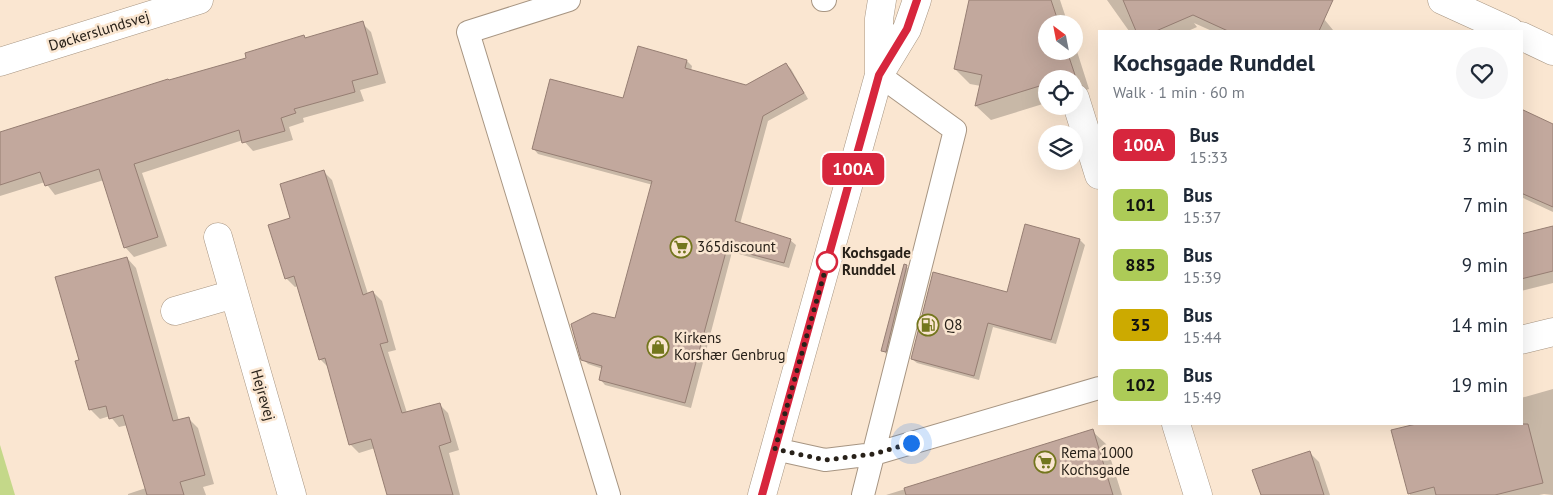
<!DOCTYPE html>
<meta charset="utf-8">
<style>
body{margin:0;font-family:"PT Sans",sans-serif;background:#f6f6f7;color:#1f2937;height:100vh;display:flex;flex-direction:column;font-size:19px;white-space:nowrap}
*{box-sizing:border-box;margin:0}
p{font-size:16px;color:#747a83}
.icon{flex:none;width:28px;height:28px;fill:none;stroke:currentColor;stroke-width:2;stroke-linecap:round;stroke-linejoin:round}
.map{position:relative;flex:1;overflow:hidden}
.side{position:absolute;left:1098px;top:30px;width:425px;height:395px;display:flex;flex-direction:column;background:#fff;border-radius:0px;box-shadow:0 5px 20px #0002}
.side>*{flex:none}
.badge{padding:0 10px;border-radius:8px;font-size:18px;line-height:32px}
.needle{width:32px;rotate:328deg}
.buttons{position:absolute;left:1038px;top:15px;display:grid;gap:10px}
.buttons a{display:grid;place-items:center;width:45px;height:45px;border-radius:50%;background:#fff;box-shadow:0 5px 20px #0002;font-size:25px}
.you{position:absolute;width:25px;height:25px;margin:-12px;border:4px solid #fff;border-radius:50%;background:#1a73e8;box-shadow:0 0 0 8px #1a73e833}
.map>.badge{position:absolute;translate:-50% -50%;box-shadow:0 0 0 2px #fff}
.round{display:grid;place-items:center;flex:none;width:52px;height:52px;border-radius:26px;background:#f6f6f7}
.overview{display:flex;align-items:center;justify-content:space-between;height:85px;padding:0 15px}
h1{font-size:24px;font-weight:600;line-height:38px}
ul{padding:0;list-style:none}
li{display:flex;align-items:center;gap:15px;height:60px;padding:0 15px}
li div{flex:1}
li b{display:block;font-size:19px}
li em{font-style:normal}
li .badge{min-width:55px;font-weight:700;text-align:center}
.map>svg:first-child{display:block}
.green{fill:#c4d889}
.shadow{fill:#0003}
.building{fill:#c2a89d;stroke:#967e73}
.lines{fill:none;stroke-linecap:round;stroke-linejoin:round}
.lane-casing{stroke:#a79582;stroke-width:24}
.street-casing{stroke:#a79582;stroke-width:29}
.secondary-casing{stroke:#a79582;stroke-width:29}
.lane{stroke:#fff;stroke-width:22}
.street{stroke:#fff;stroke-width:28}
.secondary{stroke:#fff;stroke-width:28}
.line-casing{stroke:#fff;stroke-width:11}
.line{stroke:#d7263d;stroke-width:8}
.walk{stroke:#282119;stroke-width:5;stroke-dasharray:0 9}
.stop-dot{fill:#fff;stroke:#d7263d;stroke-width:2.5}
.labels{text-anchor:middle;stroke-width:5;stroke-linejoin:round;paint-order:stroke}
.street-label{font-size:15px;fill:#282119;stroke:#fae6d1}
.poi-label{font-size:15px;fill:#282119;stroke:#fae6d1;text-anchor:start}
.stop-label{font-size:15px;font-weight:bold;fill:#282119;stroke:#fae6d1;text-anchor:start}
</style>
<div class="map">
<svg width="1553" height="495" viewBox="0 0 1553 495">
<rect width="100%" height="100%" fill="#fae6d1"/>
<path class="green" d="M0,445L15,495H0Z"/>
<path class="shadow" d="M970,0H1060L1068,24H1046V51H1074V42L1089,89L1074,94V79H1046V103L991,120L976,106L981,86L970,84L955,69Z
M1107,0H1284L1324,19L1333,30L1337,31H1212L1194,23L1197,27L1188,31H1129Z
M362,23L371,32L386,83L360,90L364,101L303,118L304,122L289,127L293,140L253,151L243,140L142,173L167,246L134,257L125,247L104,180L55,195L45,182L0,196V133L248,59L306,39Z
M687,61L692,66L691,71L746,86L786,64L791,69L808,99L768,121L740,224L790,240L796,245L789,268L732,252L691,408L605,385L600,379L603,369L588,364L583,359L616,320L653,185L538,154L533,148L624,100Z
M1521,111L1553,125V212L1521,197Z
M323,171L332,180L368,294L373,292L382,301L396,350L388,352L407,413L439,404L448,413L459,450L449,453L460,495H388L375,448L359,453L350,444L329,368L320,359L298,286L295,287L286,278L292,219Z
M1026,225L1080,240L1085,245L1056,344L993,327L979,380L917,363L912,359L1008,294Z
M1553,227V283L1521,291V235Z
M127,258L136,268L179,421L188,418L198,428L214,484L203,487L206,495H128V494L146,488L128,425L119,427L110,416L100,419L90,409L80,361Z
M905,266L912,271L887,355L883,350Z
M1553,389V495L1544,494L1539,495H1410L1393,431L1421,424H1521V398Z
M1092,431L1106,444L1122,495H886Z
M1309,452L1319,462L1330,495H1262Z"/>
<path class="building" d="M969,0H1051L1059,24H1046V51H1067L1075,75L1062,79H1046V84L975,106L982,75L954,69Z
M1123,0H1333L1319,31H1228L1193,15L1156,31H1136Z
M363,21L378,74L352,81L355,92L294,109L296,113L281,118L285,131L242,143L239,130L134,164L158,237L124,248L99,169L45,186L40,172L0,185V132L168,79L169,80L246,58L245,53L304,35L305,38Z
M638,46L687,60L685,68L746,85L786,63L804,93L763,116L735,221L791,239L784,263L727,248L685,403L599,380L602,366L581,360L571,324L593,313L615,318L652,181L532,149L550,79L623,98Z
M1521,109L1553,124V207L1521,193Z
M324,170L363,295L373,291L388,342L380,344L402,413L440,403L451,442L439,446L453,495H387L371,439L349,445L325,358L319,360L294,276L285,279L268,225L290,218L280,184Z
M1025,224L1080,239L1051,340L988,323L974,376L911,359L933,272L1007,292Z
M1553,226V271L1521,279V234Z
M127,257L173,421L189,417L205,475L180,482L184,495H147L123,415L109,419L106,406L89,410L75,361L79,360L55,277Z
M904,264L907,265L886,352L881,351Z
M1416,424H1528L1543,483L1495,495H1436L1434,487L1408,494L1391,430Z
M1093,429L1113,495H906L904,488Z
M1310,451L1324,495H1261L1252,470Z"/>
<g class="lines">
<g class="lane-casing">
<path id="lane" d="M569,0L468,32L609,495
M823,0H825
M775,449L825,460L874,454L1099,388
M863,495L955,130L879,75"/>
</g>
<g class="street-casing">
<path id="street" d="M1075,98L1099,175
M218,237L292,495
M175,311L234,294
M1521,340L1553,332
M1176,424L1198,495"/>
</g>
<g class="secondary-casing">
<path id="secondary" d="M1442,0L1510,31
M1521,36L1553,51
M0,62L199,0
M879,75V19L882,0
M762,495L879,75L907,29L917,0"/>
</g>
<use href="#lane" class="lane"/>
<use href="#street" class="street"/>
<use href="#secondary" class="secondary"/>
</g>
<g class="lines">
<g class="line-casing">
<path id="line" d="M762,495L879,75L907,29L917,0"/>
</g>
<use href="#line" class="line"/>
<path class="walk" d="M827,262L828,260L775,449L825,460L874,454L911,443"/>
</g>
<defs>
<g id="supermarket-ring" transform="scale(1.125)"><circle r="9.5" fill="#fae6d1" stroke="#73761d" stroke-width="1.5"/><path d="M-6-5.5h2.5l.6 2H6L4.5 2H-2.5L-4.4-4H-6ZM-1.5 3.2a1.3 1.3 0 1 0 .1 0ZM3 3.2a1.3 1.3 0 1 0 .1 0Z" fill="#73761d"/></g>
<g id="fuel-ring" transform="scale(1.125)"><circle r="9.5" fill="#fae6d1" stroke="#73761d" stroke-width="1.5"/><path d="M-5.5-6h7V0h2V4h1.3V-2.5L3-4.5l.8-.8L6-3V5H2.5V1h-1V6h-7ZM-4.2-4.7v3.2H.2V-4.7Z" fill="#73761d"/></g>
<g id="shop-ring" transform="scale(1.125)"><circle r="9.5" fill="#fae6d1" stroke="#73761d" stroke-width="1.5"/><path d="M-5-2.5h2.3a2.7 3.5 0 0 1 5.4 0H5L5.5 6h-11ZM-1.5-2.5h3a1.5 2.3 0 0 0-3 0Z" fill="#73761d"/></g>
</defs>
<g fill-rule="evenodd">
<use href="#supermarket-ring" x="681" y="247"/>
<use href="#fuel-ring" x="928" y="325"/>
<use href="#shop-ring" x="658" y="347"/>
<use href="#supermarket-ring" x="1045" y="462"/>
</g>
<circle class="stop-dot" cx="827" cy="262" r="10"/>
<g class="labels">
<g class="street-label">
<text transform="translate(99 31) rotate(-17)" y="5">Døckerslundsvej</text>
<text transform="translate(263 395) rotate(74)" y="5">Hejrevej</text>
</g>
<g class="poi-label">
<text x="697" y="252">365discount</text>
<text x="944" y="330">Q8</text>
<text x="674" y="343">Kirkens<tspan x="674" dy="17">Korshær Genbrug</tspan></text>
<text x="1061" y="458">Rema 1000<tspan x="1061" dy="17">Kochsgade</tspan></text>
</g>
<g class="stop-label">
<text x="842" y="258">Kochsgade<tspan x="842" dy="17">Runddel</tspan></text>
</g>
</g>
</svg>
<div class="buttons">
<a><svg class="needle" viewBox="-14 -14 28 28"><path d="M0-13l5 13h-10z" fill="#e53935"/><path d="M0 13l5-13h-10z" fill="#747a83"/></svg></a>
<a><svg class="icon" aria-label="locate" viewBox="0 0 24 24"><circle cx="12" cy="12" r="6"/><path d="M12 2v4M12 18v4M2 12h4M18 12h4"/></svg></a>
<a><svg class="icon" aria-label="layers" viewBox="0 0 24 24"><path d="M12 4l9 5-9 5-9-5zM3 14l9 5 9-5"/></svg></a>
</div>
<div class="you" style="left:911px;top:443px"></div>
<b class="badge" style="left:853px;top:169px;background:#d7263d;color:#fff">100A</b>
<section class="side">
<div class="overview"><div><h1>Kochsgade Runddel</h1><p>Walk · 1 min · 60 m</p></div><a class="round"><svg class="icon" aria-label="heart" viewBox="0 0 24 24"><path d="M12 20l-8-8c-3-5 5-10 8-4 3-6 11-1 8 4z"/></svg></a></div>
<ul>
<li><span class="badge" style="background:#d7263d;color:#fff">100A</span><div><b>Bus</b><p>15:33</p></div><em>3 min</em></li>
<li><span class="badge" style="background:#adcb57;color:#111">101</span><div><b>Bus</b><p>15:37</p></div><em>7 min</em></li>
<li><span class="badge" style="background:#adcb57;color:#111">885</span><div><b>Bus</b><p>15:39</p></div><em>9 min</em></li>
<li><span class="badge" style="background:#ca0;color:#111">35</span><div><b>Bus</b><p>15:44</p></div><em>14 min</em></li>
<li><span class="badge" style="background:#adcb57;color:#111">102</span><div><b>Bus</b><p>15:49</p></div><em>19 min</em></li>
</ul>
</section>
</div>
